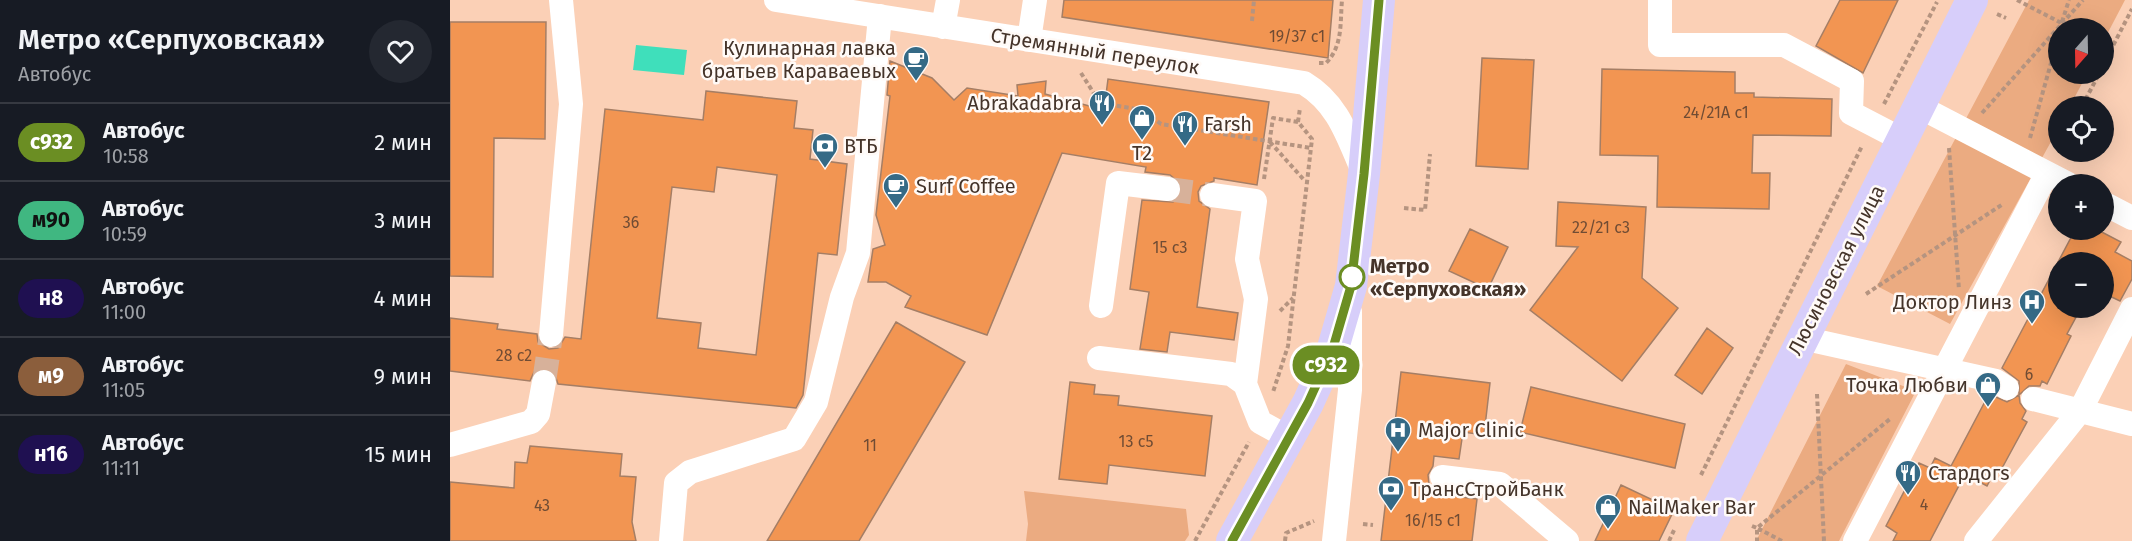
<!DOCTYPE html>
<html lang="ru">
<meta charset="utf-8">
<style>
body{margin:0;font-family:"Fira Sans",sans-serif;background:#242831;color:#f1f3f6;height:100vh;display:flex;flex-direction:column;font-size:22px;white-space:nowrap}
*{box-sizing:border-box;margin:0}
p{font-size:20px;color:#9ea1a6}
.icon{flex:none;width:33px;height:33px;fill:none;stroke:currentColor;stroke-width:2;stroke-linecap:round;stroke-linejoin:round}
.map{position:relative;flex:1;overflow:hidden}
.sheet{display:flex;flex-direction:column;background:#171b24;width:450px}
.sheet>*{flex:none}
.badge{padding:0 12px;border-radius:20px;font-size:21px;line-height:39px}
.needle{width:39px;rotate:200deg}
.buttons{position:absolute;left:1598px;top:18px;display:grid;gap:12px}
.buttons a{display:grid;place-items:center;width:66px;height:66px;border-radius:50%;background:#171b24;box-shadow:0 6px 24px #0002;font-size:30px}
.map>.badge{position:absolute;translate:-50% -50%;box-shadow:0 0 0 3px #fff}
.round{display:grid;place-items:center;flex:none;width:63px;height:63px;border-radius:32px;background:#242831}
.overview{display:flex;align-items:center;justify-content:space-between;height:102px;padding:0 18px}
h1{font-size:28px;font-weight:600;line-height:45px}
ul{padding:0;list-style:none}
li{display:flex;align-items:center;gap:18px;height:78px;padding:0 18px;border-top:2px solid #363941}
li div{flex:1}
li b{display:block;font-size:22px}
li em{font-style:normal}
li .badge{min-width:66px;font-weight:700;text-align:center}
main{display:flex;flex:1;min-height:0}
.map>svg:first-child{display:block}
.green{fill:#ebab81}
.water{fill:#3fdfbb}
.building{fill:#f29552;stroke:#a57e65;stroke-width:1.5;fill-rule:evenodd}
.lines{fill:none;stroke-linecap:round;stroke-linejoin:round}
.minor-tunnel{stroke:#d7b19a;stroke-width:24;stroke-dasharray:24 12;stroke-linecap:butt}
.path{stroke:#b59480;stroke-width:4;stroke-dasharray:4.5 3;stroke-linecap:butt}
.minor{stroke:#fff;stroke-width:24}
.major{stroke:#d7cefa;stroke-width:32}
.line-casing{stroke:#fff;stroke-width:14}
.line{stroke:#6b8e23;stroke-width:9}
.stop-dot{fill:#fff;stroke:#6b8e23;stroke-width:3}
.labels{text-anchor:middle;stroke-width:5;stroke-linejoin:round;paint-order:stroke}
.number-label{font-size:16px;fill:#704c34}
.poi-label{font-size:20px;fill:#45342a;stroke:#fffaf7;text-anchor:start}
.street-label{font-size:20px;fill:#45342a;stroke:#fffaf7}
.stop-label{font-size:20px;font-weight:bold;fill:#45342a;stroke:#fffaf7;text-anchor:start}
</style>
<main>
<section class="sheet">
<div class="overview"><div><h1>Метро «Серпуховская»</h1><p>Автобус</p></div><a class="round"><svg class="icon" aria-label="heart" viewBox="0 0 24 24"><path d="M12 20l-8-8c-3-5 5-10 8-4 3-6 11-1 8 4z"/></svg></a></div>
<ul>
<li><span class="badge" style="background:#6b8e23;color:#fff">с932</span><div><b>Автобус</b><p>10:58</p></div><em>2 мин</em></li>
<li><span class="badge" style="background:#40b781;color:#111">м90</span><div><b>Автобус</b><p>10:59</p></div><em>3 мин</em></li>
<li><span class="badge" style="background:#1f1051;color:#fff">н8</span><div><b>Автобус</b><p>11:00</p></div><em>4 мин</em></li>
<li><span class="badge" style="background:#8b5e3c;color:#fff">м9</span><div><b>Автобус</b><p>11:05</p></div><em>9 мин</em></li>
<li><span class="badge" style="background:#1f1051;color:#fff">н16</span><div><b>Автобус</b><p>11:11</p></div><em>15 мин</em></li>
</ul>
</section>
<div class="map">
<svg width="1682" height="541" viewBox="0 0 1682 541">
<rect width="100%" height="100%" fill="#fbd0b6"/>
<path class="green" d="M1579,0H1675L1653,42V28H1608V74H1637L1620,106H1608V129L1500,324L1427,286Z
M1396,364L1466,391L1389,541H1306Z
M574,491L736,509L739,535L735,541H576L578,524Z"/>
<path class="water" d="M186,45L237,50L234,75L183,70Z"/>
<path class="building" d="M614,0H883L878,58L612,17Z
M1390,0H1448L1413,73L1366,46Z
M0,22H96L95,139L44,138L43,277L0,276Z
M1032,58L1084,60L1078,169L1026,166Z
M440,61L482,78L504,100L517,88L568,96L567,85L596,81L595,94L654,110L658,79L819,102L807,185L764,178V181L751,186L748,192L749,201L760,209L747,307L788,313L784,340L720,332L717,352L690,349L699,292L680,289L692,200L723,202L730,197L731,184L720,175L695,172L696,167L612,153L537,335L455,307L461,296L436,282H418L423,249L435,245L426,215L440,96L437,95Z
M1152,69L1285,72V93H1304V97L1382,99L1381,136L1303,135L1302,173H1320L1319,209L1207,207L1208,156L1150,155Z
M256,91L347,101L344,128L363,130L360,159L397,164L387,255L368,253L353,395L346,408L108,384L104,372L96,368L84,372L80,381L0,371V318L48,324L47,329L87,334L88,342L99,349L108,348L115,337L131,339L155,109L253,120ZM267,167L327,175L306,355L248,348L251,323L207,318L222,187L264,192Z
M1108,202L1196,207L1192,278L1228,308L1172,381L1080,310L1128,247L1106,246Z
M1020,229L1058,247L1038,289L999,271Z
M1625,230H1648L1671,242L1665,252L1682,261V279L1670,301L1653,293V262H1608V308H1631L1617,334L1621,336L1597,384L1592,381L1590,386H1579L1569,395L1570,403L1576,411L1572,419L1577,422L1551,470L1547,467L1537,486L1511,472L1515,474L1480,541H1443L1447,533L1436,526L1469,463L1480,468L1485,458L1501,466L1539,394L1557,402L1569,395V381L1552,368Z
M446,322L515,362L409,541H317Z
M1257,328L1283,348L1252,394L1225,375Z
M951,372L1040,383L1034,435L1013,432L1009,459L984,456L983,466L978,475L980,493L1027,499L1022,541H931Z
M620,382L645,385L644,394L669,396L668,405L762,416L755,476L659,465L657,484L609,479Z
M1081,387L1235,424L1225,468L1070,432Z
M80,446L172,454L170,476L186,477L182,522L186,541H0V482L64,488L65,462L77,463Z
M1171,485L1224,510L1209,541H1145Z"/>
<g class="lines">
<path class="minor-tunnel" d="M718,189L762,195
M94,382L101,335"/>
<path class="path" d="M1567,0L1621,28
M1547,14L1556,18
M802,21L804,0
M1612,22L1619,0
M1653,43L1662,48
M869,63H876C893,46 890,23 892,0
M1653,65L1682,9
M631,73L650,103L693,110L711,124L861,148
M1434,104L1487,2
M1632,106L1649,74
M1532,113L1633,0
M848,122L850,108
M1580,138L1608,38
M820,142L855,181
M1499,148L1509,290
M814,179L823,118L848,122L862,139L838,346L823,392
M954,208L975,210L980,154
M1416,294L1553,204
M830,311L843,298
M1367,394L1374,541
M1251,475L1412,146
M913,524L923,525
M1302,526L1307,528V541
M745,541L799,442
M835,541L836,533L864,521
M1219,541L1225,528
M1332,541L1307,528L1440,419"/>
<path class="minor" d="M326,0L854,83C889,104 898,138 914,174
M1210,0V45H1334L1402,81L1401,113L1451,139
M493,27L498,0
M579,40L585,0
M1468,106L1618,184
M762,195L805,201L797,259L806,299L795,384
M1653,203L1682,218
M651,306L668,183L718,189
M101,335L121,104L111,0
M1352,338L1546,381L1557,388
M649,358L781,374L795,384L810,422L839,438
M1583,399L1682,424
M0,445L81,422L88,414L94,382
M992,477L1050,484L1117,541
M221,541L226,483L240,472L344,439L366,402L392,297L408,253L430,16
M884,541L900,390V312
M1405,541L1595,177
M1526,541L1630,411L1682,309"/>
<path class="major" d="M782,541L858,403L883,348L901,286L914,174L929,0
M1252,541L1522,0"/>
</g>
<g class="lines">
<g class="line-casing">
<path id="line" d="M782,541L858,403L883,348L901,286L914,174L929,0"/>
</g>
<use href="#line" class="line"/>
</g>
<defs>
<g id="cafe-pin" transform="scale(1.35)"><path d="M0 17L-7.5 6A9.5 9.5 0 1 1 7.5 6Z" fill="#356a86" stroke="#fffaf7"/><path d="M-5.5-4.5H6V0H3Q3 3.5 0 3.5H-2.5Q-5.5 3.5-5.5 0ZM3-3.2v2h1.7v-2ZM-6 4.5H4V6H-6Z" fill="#fff"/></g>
<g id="restaurant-pin" transform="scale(1.35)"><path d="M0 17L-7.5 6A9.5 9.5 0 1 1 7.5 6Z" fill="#356a86" stroke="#fffaf7"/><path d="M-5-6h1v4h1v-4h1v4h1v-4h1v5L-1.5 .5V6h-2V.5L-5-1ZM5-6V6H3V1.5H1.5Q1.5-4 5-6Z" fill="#fff"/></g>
<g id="shop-pin" transform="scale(1.35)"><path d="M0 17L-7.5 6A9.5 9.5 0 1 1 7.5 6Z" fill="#356a86" stroke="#fffaf7"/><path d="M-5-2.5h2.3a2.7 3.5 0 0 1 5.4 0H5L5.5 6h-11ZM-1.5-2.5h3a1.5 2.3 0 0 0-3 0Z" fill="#fff"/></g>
<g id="bank-pin" transform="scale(1.35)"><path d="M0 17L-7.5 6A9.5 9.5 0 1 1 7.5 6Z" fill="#356a86" stroke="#fffaf7"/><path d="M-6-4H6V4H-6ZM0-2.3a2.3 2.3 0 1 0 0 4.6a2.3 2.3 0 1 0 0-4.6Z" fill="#fff"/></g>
<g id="hospital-pin" transform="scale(1.35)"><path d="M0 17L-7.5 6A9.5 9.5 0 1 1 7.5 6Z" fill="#356a86" stroke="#fffaf7"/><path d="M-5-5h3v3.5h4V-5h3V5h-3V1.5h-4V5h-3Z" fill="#fff"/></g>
</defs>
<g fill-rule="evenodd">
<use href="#cafe-pin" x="466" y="59"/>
<use href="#restaurant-pin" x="652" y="103"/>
<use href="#shop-pin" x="692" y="118"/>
<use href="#restaurant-pin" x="735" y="124"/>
<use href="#bank-pin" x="375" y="146"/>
<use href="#cafe-pin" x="446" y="186"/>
<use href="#hospital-pin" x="1582" y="302"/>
<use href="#shop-pin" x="1538" y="385"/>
<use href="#hospital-pin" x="948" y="430"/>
<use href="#restaurant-pin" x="1458" y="473"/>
<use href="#bank-pin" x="941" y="489"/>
<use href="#shop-pin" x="1158" y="507"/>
</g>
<circle class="stop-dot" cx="902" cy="277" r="12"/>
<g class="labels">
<g class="number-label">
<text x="847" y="42">19/37 с1</text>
<text x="1266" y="118">24/21А с1</text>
<text x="181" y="228">36</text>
<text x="1151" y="233">22/21 с3</text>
<text x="720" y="253">15 с3</text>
<text x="64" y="361">28 с2</text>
<text x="1579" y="380">6</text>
<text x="686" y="447">13 с5</text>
<text x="420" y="451">11</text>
<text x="1474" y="510">4</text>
<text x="92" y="511">43</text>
<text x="983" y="526">16/15 с1</text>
</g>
<g class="poi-label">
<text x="446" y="55" text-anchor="end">Кулинарная лавка<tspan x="446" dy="23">братьев Караваевых</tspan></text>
<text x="632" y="110" text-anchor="end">Abrakadabra</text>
<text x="754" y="131">Farsh</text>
<text x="394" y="153">ВТБ</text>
<text x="692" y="160" text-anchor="middle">T2</text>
<text x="466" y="193">Surf Coffee</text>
<text x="1562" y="309" text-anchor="end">Доктор Линз</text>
<text x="1518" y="392" text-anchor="end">Точка Любви</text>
<text x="968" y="437">Major Clinic</text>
<text x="1478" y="480">Стардогs</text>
<text x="960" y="496">ТрансСтройБанк</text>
<text x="1178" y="514">NailMaker Bar</text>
</g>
<g class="street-label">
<text transform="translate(645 51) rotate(9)" y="7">Стремянный переулок</text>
<text transform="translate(1386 270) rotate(-63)" y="7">Люсиновская улица</text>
</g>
<g class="stop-label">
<text x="920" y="273">Метро<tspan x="920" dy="23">«Серпуховская»</tspan></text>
</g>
</g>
</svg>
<div class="buttons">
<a><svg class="needle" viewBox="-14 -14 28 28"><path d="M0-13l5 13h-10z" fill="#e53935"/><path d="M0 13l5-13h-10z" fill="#9ea1a6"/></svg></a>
<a><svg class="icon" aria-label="locate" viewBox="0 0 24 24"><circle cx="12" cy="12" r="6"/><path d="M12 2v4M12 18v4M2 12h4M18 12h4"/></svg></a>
<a>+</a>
<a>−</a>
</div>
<b class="badge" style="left:876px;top:365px;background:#6b8e23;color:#fff">с932</b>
</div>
</main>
